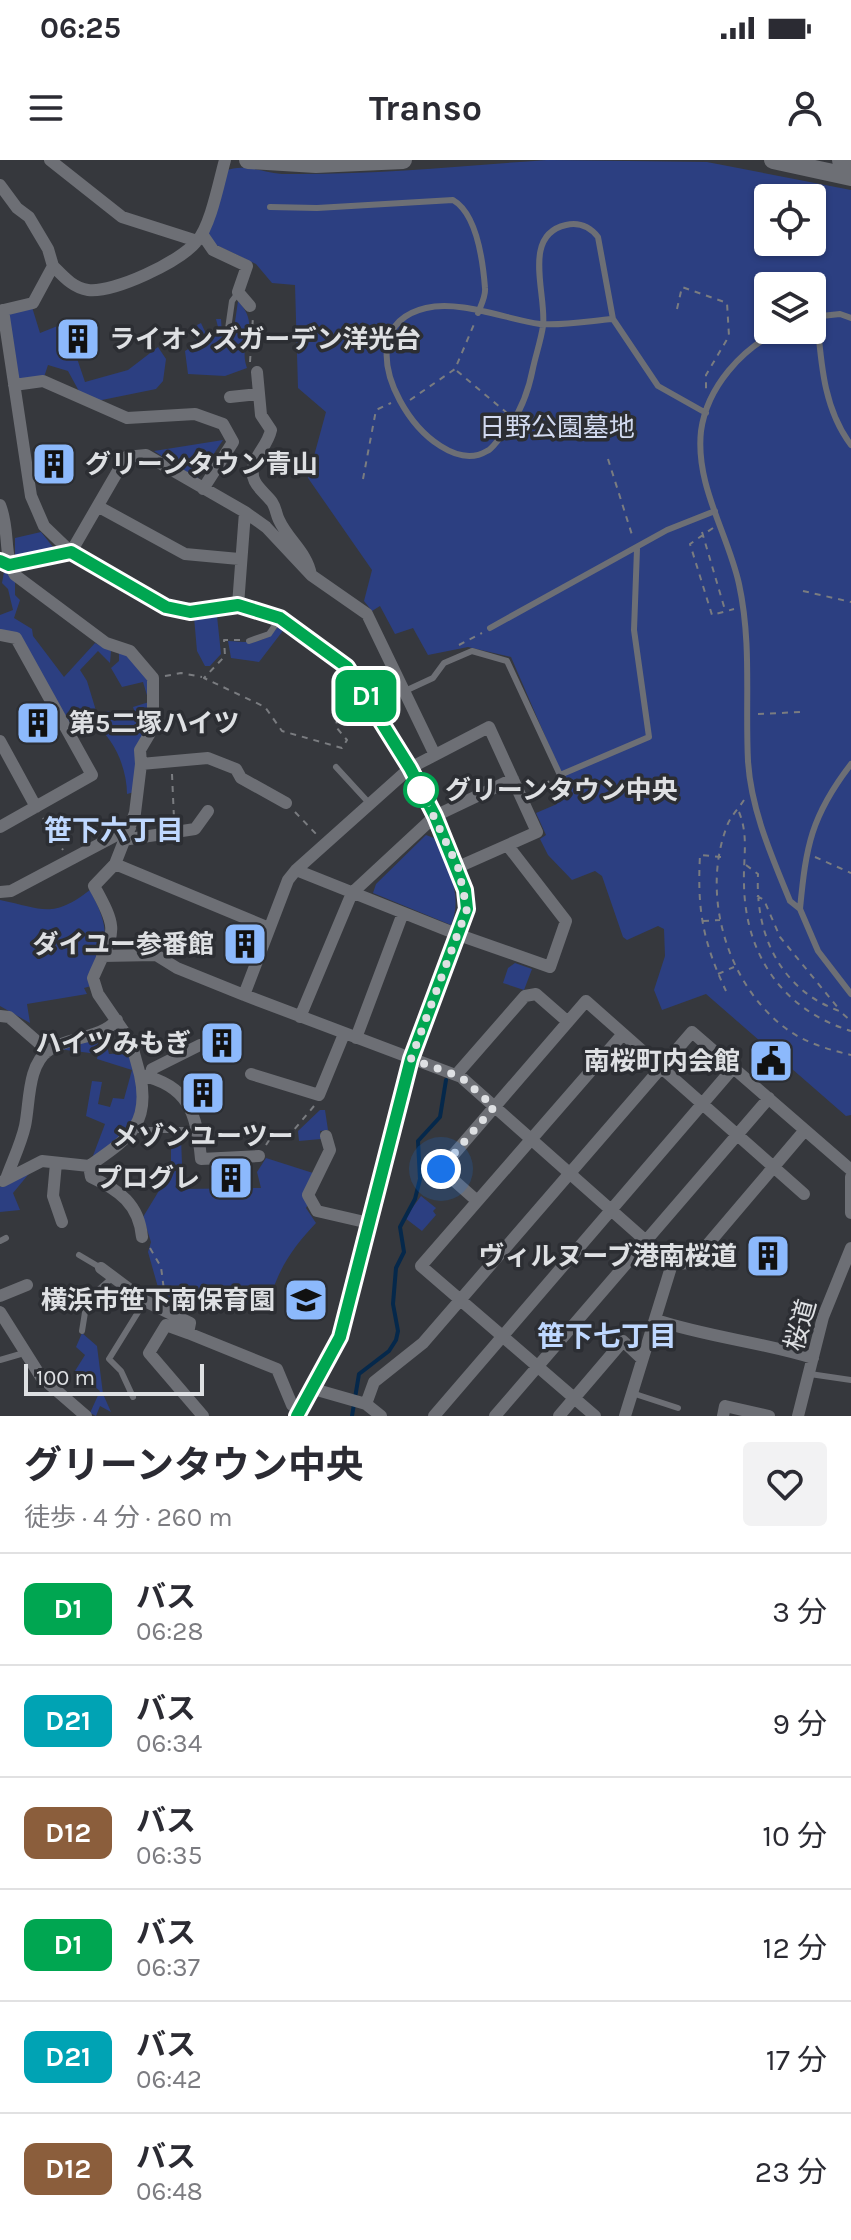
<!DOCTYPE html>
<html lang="ja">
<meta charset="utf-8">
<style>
body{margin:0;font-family:Karla,"Noto Sans JP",sans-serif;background:#f2f2f3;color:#2b2b33;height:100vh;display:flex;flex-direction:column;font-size:30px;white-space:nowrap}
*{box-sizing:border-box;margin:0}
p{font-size:26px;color:#7c7c81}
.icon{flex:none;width:44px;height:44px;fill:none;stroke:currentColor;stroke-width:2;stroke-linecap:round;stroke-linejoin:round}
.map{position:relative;height:1256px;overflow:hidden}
.drawer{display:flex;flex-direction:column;background:#fff;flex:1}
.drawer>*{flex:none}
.badge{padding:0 16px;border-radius:12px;font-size:28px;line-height:52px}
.tools{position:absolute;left:754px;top:24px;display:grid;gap:16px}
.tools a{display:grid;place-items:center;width:72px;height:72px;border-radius:8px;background:#fff;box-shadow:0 2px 6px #0004;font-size:40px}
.scale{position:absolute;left:24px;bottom:20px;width:180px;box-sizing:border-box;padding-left:8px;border:4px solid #dee0e3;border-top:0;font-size:22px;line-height:28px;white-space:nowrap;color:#dee0e3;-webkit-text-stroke:6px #2c2e33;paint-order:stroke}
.you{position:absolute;width:40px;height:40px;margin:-20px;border:6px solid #fff;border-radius:50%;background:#1a73e8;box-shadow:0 0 0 12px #1a73e833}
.map>.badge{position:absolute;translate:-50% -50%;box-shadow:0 0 0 4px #fff}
.round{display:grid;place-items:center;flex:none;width:84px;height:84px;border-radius:8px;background:#f2f2f3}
.headline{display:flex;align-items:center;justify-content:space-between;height:136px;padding:0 24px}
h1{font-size:38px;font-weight:700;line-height:60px}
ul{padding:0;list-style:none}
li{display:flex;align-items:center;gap:24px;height:112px;padding:0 24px;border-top:2px solid #e1e1e2}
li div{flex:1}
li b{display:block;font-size:30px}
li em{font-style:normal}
li .badge{min-width:88px;font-weight:700;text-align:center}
.status{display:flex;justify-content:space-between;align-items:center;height:56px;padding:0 40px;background:#fff;direction:ltr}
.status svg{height:22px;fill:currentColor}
header{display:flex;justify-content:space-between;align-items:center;height:104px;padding:0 24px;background:#fff;font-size:36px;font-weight:700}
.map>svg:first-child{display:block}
.green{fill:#2c3f81;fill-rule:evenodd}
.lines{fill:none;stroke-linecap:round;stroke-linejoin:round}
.stream{stroke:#05284b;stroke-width:4}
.path{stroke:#7a7c80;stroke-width:2;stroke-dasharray:6 6;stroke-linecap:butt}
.lane{stroke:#6d6f75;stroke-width:6}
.street{stroke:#6d6f75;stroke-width:12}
.secondary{stroke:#6d6f75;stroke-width:18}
.line-casing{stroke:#fff;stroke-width:18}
.line{stroke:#00a651;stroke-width:12}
.walk{stroke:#dee0e3;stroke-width:8;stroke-dasharray:0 14.4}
.stop-dot{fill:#fff;stroke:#00a651;stroke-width:4}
.labels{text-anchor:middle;stroke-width:7;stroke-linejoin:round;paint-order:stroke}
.poi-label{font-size:26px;font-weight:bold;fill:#dee0e3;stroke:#2c2e33;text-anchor:end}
.park-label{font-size:26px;fill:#d2daf0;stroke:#2c2e33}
.stop-label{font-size:26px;font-weight:bold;fill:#dee0e3;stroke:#2c2e33;text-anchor:start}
.street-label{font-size:26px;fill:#dee0e3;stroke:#2c2e33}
.neighbourhood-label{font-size:28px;font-weight:bold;fill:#bfd8ff;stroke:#2c2e33}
</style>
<div class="status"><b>06:25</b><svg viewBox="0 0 49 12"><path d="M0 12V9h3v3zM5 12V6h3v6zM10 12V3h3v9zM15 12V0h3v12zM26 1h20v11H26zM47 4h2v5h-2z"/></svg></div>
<header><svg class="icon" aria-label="menu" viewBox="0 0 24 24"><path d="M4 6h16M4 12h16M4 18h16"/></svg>Transo<svg class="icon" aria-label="person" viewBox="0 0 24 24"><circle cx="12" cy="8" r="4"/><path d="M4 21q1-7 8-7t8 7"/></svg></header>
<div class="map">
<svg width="851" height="1256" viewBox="0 0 851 1256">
<rect width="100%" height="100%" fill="#36383d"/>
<path class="green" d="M547,0L707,2L851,30V955L846,956L706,834L662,850L654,830L665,796L664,769L658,766L627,780L623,777L602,716L595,711L572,720L548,695L540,679L546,675L536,653L557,644L548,626L564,620L511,497L468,487L428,495L413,468L395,474L380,446L372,451L364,441L372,410L308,318L326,252L298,228L295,125L272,123L256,104L214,84L208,73L225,11C245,2 265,14 286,14C373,15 460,6 547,0ZM768,38H812V82H768ZM768,126H812V170H768Z
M238,141C263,168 237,181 247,208L225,216L188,214L185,191L197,184L195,179L202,176L197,165L201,163L208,178L220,175L216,159H221L222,174L227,184L232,183Z
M32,147L40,173L65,163L85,222L128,210L158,187L166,199L163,221L156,229L97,241L80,233L68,211L48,205L44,217L16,219L6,154Z
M223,280L197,319L154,291Z
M41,372L53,387L52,391L15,398V378Z
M4,412L15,418V435L20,440L14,458L32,469L33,476L64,517L95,483L111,491L110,503L98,491L80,510L87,521L97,554L109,551L114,561L135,553L133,547L149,542L143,522L122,527L111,508L119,501V491C174,503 142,595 134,632L127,634C127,610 115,578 94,565L83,567L77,576L17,474L0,472V455L13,450L8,429L2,423Z
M217,456L221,494L210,506H205L197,491L194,457Z
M278,467L285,468L259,502L231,498L228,481C250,482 262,486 278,467Z
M426,675L434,678C447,706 464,734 451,765L373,733L376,724Z
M90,730C113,774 106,781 91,826L84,828L87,834L27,844L30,863L0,846V740C44,749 52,759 90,730Z
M515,803L532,809L524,830L503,823L508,808Z
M104,874L109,894L124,893V882L127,881C134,909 149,949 127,974C118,985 103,993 91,1001L105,964L86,956L92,921L102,922L98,944L110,947L113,938L124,939L132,910L97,899L98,894L58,889Z
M320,950H325L328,970L320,971L321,979L299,981L298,971Z
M171,978H181L183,1029L261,1028L257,1012L266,998L313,1013L302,1036L309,1042L306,1048L316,1063C292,1088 273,1116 268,1151C233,1140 214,1132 179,1153L161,1138L148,1092L151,1082L143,1057L171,1011Z
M32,1010L13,1033L20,1050L0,1052V1027Z
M421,1036L436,1048L433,1051L436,1055L422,1071L405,1058Z
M82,1173L97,1186L103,1234L111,1252L100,1246L96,1256L90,1253L100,1231L75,1211L85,1195L76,1187Z"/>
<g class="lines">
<path class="stream" d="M352,1256L359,1214L389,1191L396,1180L398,1171L393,1144L396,1108L404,1092L400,1067L415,1039L420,1019L418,981L440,957L446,920"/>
<path class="path" d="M677,149L682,127L727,143L729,176L706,215V229
M250,202L253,157
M457,211L507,253
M410,240L455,209L475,162
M608,299L633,378
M363,319L376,250L391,243
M713,368L690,384L712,455L734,449
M702,372L725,450
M803,431L851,442
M240,480H224L225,496L204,518L265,547L282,571L342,588L347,580L336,567L337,559
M459,485L482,473
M165,516L181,513L202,517
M758,554L801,552
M172,614L174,659
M533,629L552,620
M744,640C739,648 730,657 727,666C700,736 728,827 788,870C806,883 830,890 851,895
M295,652L318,676
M739,652C749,676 743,699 744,724C745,795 783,850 851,871
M43,658L63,690
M721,697L700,695C697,750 703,782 726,831
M815,697L851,713
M746,705L758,714C755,776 781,831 842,852
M757,736L764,740L780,777L839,849
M703,761L720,760
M718,814L734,807
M843,854L851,861
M266,985L273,974L293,971L314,946
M150,1088L161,1107L165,1138"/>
<path class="lane" d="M270,47L317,48L453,40C477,54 483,102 485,128C486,136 481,145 478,153
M812,157L840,154L851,158
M817,157C821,201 823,248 851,285
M613,159L598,77C590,67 579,62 566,65C521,75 547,135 543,166C541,180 536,194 533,208C528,234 519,258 500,278C496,282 492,289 487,291C431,325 331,170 426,148C460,140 505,159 540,164C563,166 589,161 613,159L658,226L706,253
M228,169L232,141L238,133
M781,170C742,188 707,227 701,271C695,325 728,374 739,424C752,484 745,541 748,601C751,650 772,697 790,741L800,749L818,791L851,834
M490,468L667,370L715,351
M249,481L269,474L280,458
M405,531L433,518L444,503L472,491L507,501L560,615L649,577L634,470L637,389
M336,607L369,643
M800,749C806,686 811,656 851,604
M133,970H198
M0,1081L6,1078
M79,1095L101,1108
M82,1171L87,1140L113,1117
M0,1200L24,1193
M810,1214L851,1220
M632,1233L678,1248
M133,1237L121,1211L109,1199L145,1141"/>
<path class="street" d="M50,0L122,57L197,81
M0,25L17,48L29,57L48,89L53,106
M202,74L213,90L247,106L238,132L250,146
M3,150L31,336L44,366L71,392L166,447L190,452L238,445L272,454L347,507L410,608L465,730L467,749L411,899L340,1177L297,1256
M0,151L33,143L53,106C63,116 73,128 88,130C114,133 180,102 197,81C211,65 219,21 225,0
M14,225L43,221L127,258L195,254L223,264L233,282L203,329
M230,237L259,234
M0,345C10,369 3,396 15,415L106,483L130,491L153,518V568L140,590L141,604
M99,347L185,394L239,399
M0,401L9,405L71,392L126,297L146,295L245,352
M311,415L367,454L434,593
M238,445L245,352L266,367L311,415C307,392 288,380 279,360C276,354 276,348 272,342C263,330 248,323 254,304C258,292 268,284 271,270L261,255L257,212
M0,475L16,478L92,615L0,667
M340,546L362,531
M0,581L36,647
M123,680L195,669L208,651
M115,704L94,726C121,774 113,771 93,818L98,834L131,882L140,915C189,925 197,954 201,999L259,996
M458,707L537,672L489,567L410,608L296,710L288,720L244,835L461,917L672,1104L625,1256
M296,710L459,775L550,807L566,761L508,686
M0,732L11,731L130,668
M269,768L115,704L135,653L141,604L208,598L236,609L241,618L286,643
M102,796L156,795L177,808L244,835
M0,856L9,857L48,891
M300,857L352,733L435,656L513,619
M356,878L403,753
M251,914L319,935L344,874
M456,915L525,836L536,834L568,862
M150,917L152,909L200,885
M326,976L330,990L308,1035L317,1051L369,1063
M56,1003L53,1036L62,1062
M89,1006C127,979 151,966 140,915
M851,1017V1053
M6,1019C12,1002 21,984 25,966C30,943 27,905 49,890C70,876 100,879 117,860
M3,1021L42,1001L89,1006L91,1017C119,1030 139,1044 142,1077
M476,1040L441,1009L586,841L804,1034
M672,1104L692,1103L805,970
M101,1108L145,1141L190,1163L188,1173L277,1209L292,1245L299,1251
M0,1136L27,1125
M0,1152L41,1217L86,1256
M656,1160C708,1177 761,1182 813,1198
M188,1173L166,1165L149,1193L203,1256
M310,1228L366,1244L381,1256
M366,1244L374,1222L423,1183L692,872L851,1010
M434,1256L734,907
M495,1256L769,938
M559,1256L623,1181L642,1199
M595,1256L421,1106L622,875
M723,1256L725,1246L769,1256
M798,1256L823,1157L851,1088"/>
<path class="secondary" d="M248,0L316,4L403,0
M773,0L851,17
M841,0L851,2"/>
</g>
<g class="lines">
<g class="line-casing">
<path id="line" d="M0,401L9,405L71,392L166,447L190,452L238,445L280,458L347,507L410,608L435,656L465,730L467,749L411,899L340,1177L297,1256"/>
</g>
<use href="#line" class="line"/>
<path class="walk" d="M421,630L458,707L467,749L411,899L461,917L494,947L441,1009"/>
</g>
<defs>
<g id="building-square" transform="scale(2.3)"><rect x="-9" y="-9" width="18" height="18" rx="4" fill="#8cb9fc" stroke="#2c2e33"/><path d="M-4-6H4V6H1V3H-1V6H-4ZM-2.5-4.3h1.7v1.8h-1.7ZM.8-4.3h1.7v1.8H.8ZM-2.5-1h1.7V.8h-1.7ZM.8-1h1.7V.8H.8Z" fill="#111"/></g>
<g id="civic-square" transform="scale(2.3)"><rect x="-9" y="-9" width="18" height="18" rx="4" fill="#8cb9fc" stroke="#2c2e33"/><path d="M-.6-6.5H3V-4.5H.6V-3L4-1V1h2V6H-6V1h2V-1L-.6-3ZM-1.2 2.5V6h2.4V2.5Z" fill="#111"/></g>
<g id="school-square" transform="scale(2.3)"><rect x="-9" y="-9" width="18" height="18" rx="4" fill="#8cb9fc" stroke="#2c2e33"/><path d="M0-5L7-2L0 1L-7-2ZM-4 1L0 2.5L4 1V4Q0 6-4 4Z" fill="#111"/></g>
</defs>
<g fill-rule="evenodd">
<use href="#building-square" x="78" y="179"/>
<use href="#building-square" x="54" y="304"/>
<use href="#building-square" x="38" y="563"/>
<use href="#building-square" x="245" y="784"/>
<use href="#building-square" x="222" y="883"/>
<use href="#civic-square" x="771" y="901"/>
<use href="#building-square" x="203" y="933"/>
<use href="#building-square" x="231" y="1018"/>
<use href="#building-square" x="768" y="1096"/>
<use href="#school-square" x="306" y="1140"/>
</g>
<circle class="stop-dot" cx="421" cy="630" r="16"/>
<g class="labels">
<g class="poi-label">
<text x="109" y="188" text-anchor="start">ライオンズガーデン洋光台</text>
<text x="85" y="313" text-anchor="start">グリーンタウン青山</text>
<text x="69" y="572" text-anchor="start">第5二塚ハイツ</text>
<text x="214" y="793">ダイユー参番館</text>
<text x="191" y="892">ハイツみもぎ</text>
<text x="740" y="910">南桜町内会館</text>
<text x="203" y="985" text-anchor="middle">メゾンユーツー</text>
<text x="200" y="1027">プログレ</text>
<text x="737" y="1105">ヴィルヌーブ港南桜道</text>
<text x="275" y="1149">横浜市笹下南保育園</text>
</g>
<g class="park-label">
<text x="557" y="276">日野公園墓地</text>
</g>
<g class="stop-label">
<text x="445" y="639">グリーンタウン中央</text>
</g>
<g class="street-label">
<text transform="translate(800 1165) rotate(-74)" y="9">桜道</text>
</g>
<g class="neighbourhood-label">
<text x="114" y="680">笹下六丁目</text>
<text x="607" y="1186">笹下七丁目</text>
</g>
</g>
</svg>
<div class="tools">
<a><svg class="icon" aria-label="locate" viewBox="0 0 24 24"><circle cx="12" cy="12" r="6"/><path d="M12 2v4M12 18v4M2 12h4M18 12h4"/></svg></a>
<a><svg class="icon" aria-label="layers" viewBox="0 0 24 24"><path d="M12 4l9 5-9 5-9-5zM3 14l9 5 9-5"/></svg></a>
</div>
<div class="scale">100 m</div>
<div class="you" style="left:441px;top:1009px"></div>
<b class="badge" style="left:366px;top:536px;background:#00a651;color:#fff">D1</b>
</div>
<section class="drawer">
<div class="headline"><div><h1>グリーンタウン中央</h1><p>徒歩 · 4 分 · 260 m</p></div><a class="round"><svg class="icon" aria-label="heart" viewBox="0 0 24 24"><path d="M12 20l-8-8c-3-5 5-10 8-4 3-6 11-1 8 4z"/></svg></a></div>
<ul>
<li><span class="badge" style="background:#00a651;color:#fff">D1</span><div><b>バス</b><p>06:28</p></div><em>3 分</em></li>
<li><span class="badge" style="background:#00a3b4;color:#fff">D21</span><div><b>バス</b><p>06:34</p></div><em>9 分</em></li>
<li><span class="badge" style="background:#8b5e3c;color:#fff">D12</span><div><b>バス</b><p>06:35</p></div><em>10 分</em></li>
<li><span class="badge" style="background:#00a651;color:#fff">D1</span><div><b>バス</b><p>06:37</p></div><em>12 分</em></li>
<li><span class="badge" style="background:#00a3b4;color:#fff">D21</span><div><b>バス</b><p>06:42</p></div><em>17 分</em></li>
<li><span class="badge" style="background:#8b5e3c;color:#fff">D12</span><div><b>バス</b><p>06:48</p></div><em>23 分</em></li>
</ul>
</section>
